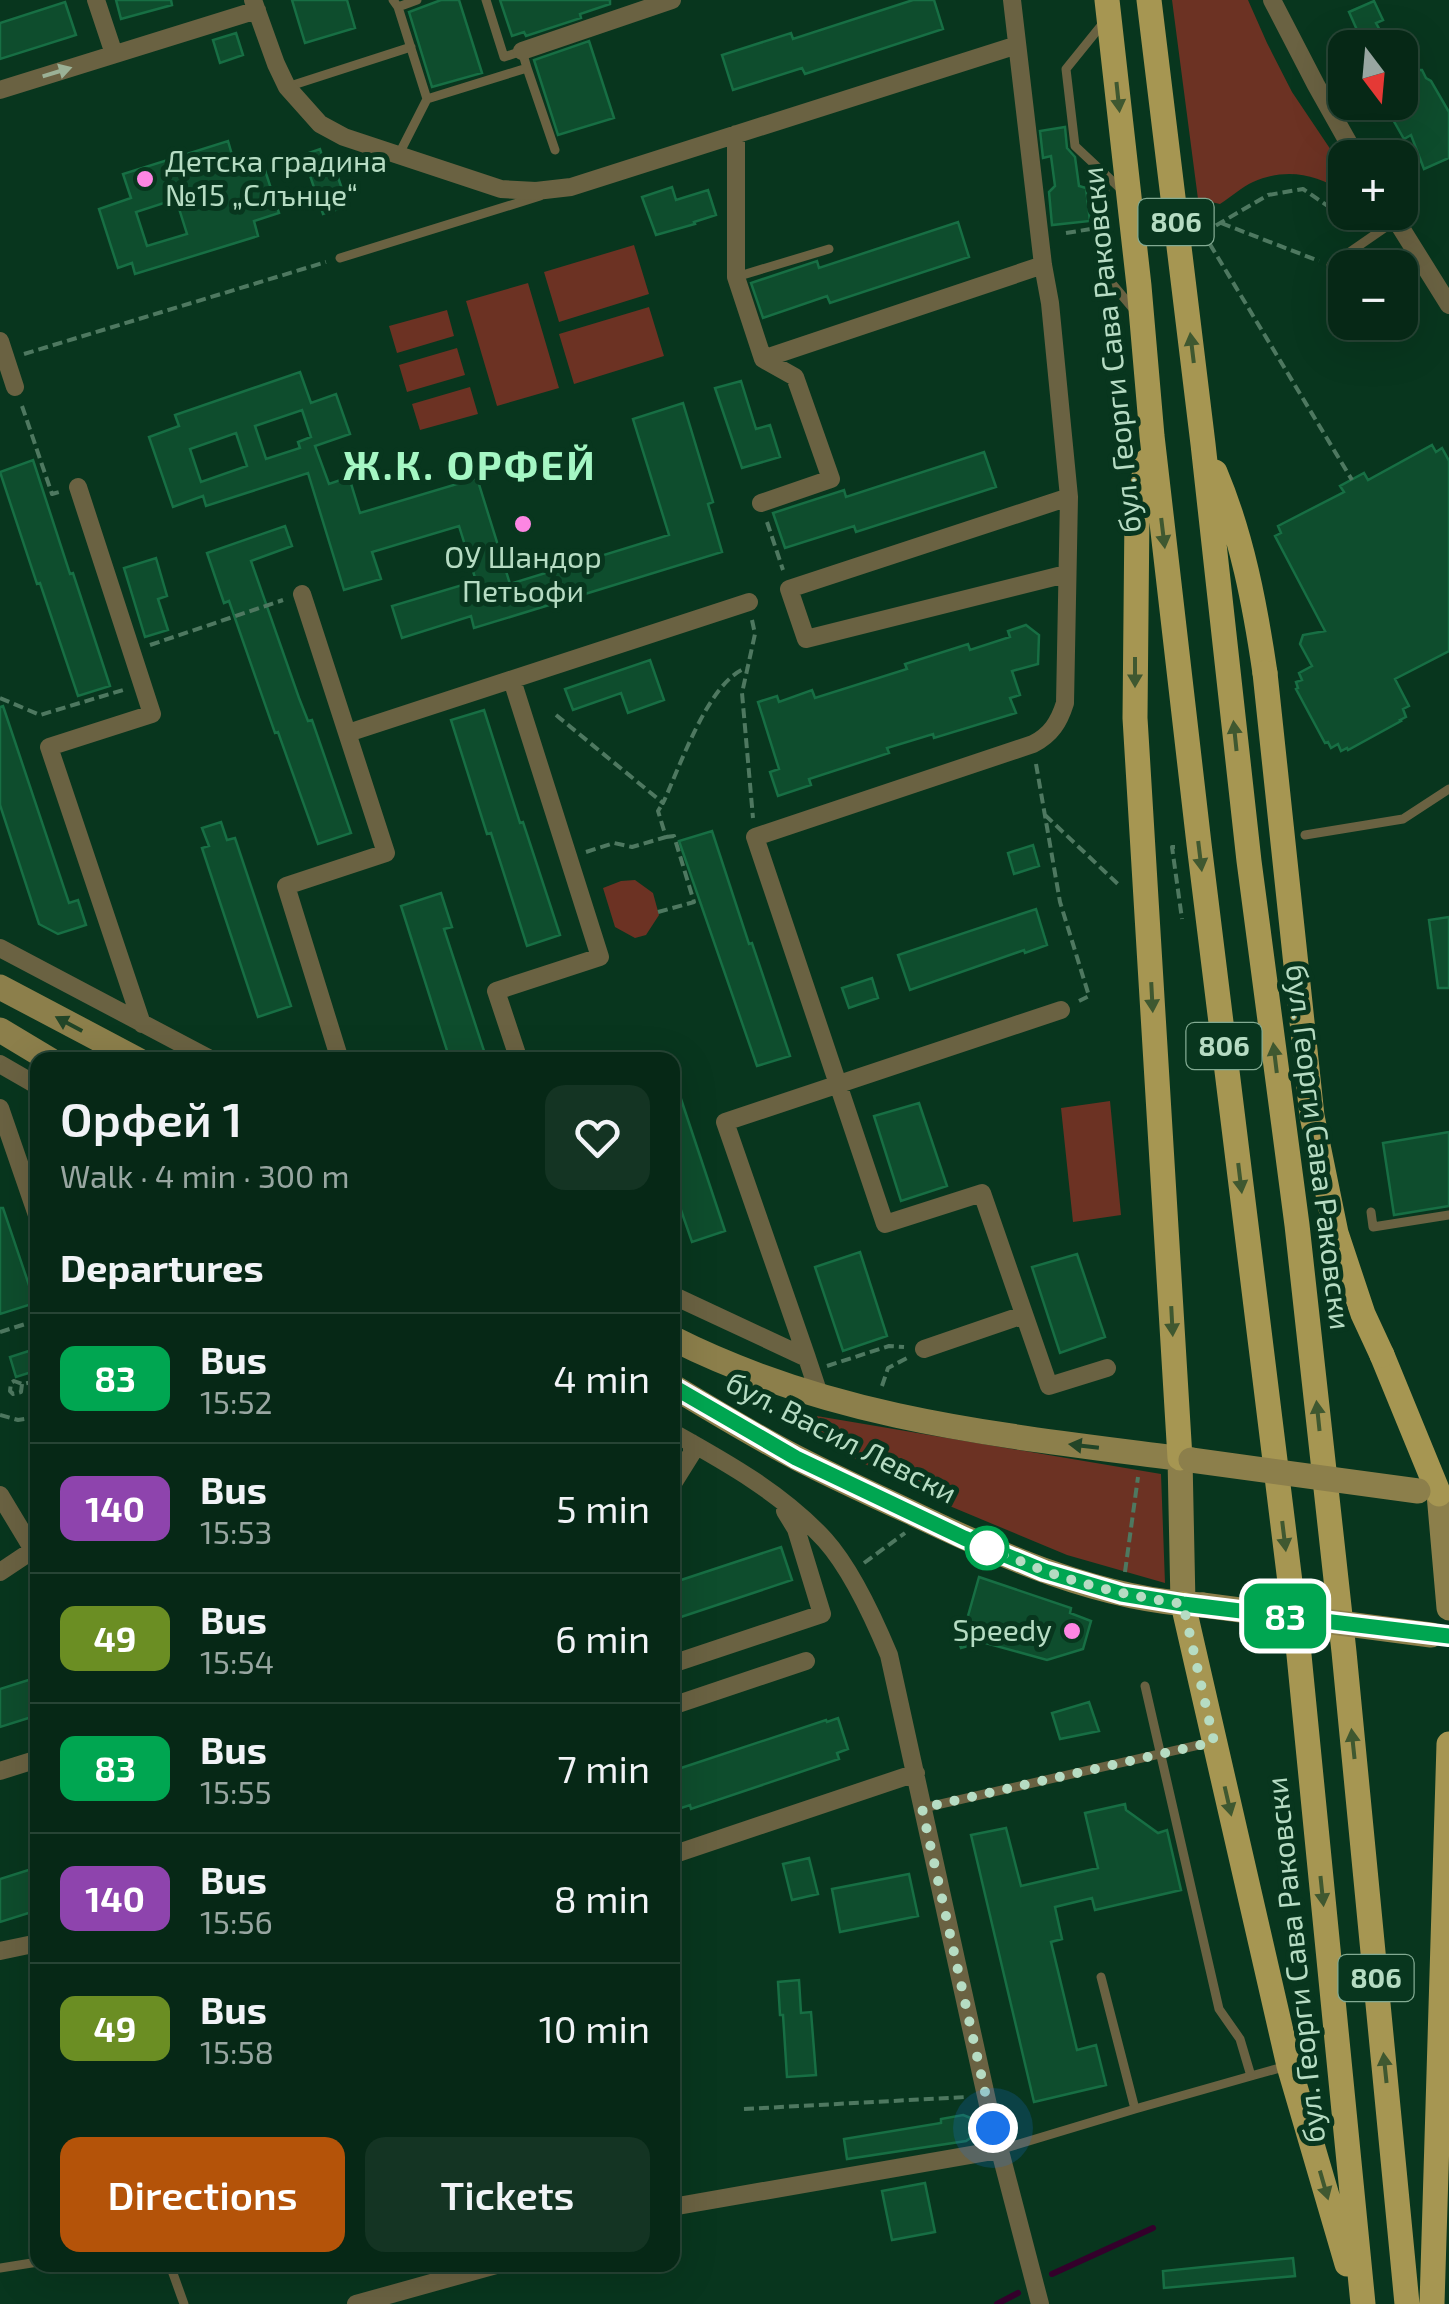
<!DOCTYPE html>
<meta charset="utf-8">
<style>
body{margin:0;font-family:"Exo 2",sans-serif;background:#143423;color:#f1f3f6;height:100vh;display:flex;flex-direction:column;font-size:38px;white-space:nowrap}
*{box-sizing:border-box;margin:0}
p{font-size:32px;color:#98a6a1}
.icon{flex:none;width:55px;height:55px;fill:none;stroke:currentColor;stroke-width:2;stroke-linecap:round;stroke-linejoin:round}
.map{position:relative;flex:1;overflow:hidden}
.sheet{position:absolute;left:30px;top:1052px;width:650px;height:1220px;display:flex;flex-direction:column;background:#062816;border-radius:20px;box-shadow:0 10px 40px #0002,0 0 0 2px #274435}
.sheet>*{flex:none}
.badge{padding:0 20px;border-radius:15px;font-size:35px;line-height:65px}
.needle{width:65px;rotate:164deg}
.tools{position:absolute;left:1328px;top:30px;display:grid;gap:20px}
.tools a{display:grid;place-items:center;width:90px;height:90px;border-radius:20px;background:#062816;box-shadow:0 10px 40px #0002,0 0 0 2px #274435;font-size:50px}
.you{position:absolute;width:50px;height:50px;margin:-25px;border:8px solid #fff;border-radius:50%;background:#1a73e8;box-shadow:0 0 0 15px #1a73e833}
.map>.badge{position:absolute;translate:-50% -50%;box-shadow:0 0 0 5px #fff}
h2{padding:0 30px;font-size:38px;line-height:90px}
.round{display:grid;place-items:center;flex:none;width:105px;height:105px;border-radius:20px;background:#143423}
.headline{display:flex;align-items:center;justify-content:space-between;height:170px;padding:0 30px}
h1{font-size:48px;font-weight:600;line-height:75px}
.cta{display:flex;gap:20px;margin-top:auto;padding:20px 30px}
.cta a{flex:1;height:115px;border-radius:20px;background:#b45309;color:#fff;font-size:40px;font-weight:600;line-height:115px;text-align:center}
.cta a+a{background:#143423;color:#f1f3f6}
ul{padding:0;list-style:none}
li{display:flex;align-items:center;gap:30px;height:130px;padding:0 30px;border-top:2px solid #274435}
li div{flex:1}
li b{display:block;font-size:38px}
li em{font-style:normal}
li .badge{min-width:110px;font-weight:700;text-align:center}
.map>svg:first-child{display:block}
.green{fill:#6c3223}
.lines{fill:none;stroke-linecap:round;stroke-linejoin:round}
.stream{stroke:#34002b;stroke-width:6}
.building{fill:#0e4d2d;stroke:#176f44;stroke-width:2.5;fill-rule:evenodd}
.path{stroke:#4e7860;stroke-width:4;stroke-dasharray:10 5;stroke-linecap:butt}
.lane{stroke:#6a6242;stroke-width:9}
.street{stroke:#6a6242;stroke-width:18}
.secondary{stroke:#8c7f4b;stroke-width:25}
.primary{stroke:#a69652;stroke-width:25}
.secondary-bridge{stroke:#8c7f4b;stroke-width:25}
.primary-bridge{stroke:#a69652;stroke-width:25}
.oneway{fill:#9bb196}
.oneway2{fill:#3f5830}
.oneway3{fill:#224527}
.line-casing{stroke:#fff;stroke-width:22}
.line{stroke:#00a651;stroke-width:15}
.walk{stroke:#b6dcc3;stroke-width:10;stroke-dasharray:0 18}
.poi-dot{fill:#fd86e3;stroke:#08361e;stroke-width:4}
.stop-dot{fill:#fff;stroke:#00a651;stroke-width:5}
.labels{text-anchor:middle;stroke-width:10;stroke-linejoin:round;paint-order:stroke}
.shield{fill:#08361e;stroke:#82aa92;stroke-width:2.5}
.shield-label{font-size:28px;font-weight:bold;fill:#b6dcc3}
.poi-label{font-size:30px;fill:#b6dcc3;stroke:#08361e;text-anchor:start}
.street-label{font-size:30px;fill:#b6dcc3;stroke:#08361e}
.district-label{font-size:40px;font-weight:bold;letter-spacing:2.5px;fill:#a5f7c4;stroke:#08361e}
</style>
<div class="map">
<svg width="1449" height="2304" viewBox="0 0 1449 2304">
<rect width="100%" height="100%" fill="#08361e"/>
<path class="green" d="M1172,0H1248L1267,43L1292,92L1345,171V191L1343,192C1316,173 1284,168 1253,182C1242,187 1231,197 1220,204L1198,199Z
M634,245L649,294L559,322L544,272Z
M528,283L559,388L497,406L466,301Z
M649,307L664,356L574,384L559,334Z
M447,310L454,336L397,353L389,326Z
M457,348L465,375L407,392L399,365Z
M470,387L478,414L420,430L412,404Z
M635,880L653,893L659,915L646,935L635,938L615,927L603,888L621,881Z
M1110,1101L1121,1215L1073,1222L1061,1108Z
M805,1414L1161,1474L1165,1583L1067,1555L940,1502L800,1431Z"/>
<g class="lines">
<path class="stream" d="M1052,2274L1153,2228
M997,2304L1018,2293"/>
</g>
<path class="building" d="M116,0H171L172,5L121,19Z
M292,0H347L355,28L305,43Z
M441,0H459L482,73L432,87L409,12Z
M500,0H610V4L580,14L581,18L526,36L524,32L512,36Z
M913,0H934L943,29L805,74L802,68L733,90L722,55L791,33L793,39Z
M1374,1L1383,20L1376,23L1390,48H1365L1349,12Z
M65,2L76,35L0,59V23Z
M236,33L243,55L220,63L213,40Z
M589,41L614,118L558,135L534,60Z
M1417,68L1418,70H1422L1426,78L1431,81L1449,112V158L1424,169L1411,135L1404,139L1383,102H1400V77Z
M1065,127L1067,148L1075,157L1079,186L1086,188L1090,221L1052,225L1049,192L1055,186L1051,156L1043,158L1040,131Z
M228,141L237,172L263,164L279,213L254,221L258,236L135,274L132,263L118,268L99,209L131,198L123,174ZM176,199L187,234L147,246L136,212Z
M320,149L325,165L333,163L348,206L323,214L303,155Z
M672,187L676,200L708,190L716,215L694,222L695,224L656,235L642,197Z
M958,222L969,257L830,303L827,296L763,318L751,283L817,261L819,268Z
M300,372L311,403L336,394L350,434L315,446L329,484L349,477L360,513L477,478L510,584L669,535L633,419L683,403L713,502L708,504L722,552L474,628L471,616L402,638L392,606L476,581L459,526L372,552L381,579L344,590L308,473L206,506L203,496L173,507L149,437L179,426L175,415ZM302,410L311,437L298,442L300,448L266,459L255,426ZM236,433L247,466L201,482L190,449Z
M741,381L756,429L770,425L780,457L742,468L715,388Z
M1432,445L1436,452L1442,448L1449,461V651L1395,679L1409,706L1403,709L1406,717L1400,720L1401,721L1348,750L1347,748L1341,751L1338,744L1331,748L1328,742L1325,743L1296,689L1298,688L1296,682L1302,680L1299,673L1312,666L1300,644L1303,635L1325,631L1275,536L1281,533L1278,526L1344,492L1340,486L1364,473L1368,480Z
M984,452L996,487L856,532L854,526L785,548L773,513L844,490L846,497Z
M33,460L70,574L73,573L110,686L78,696L40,583L37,584L0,472Z
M285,526L292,546L251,561L299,698L308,721L312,720L351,833L318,844L278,732L275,733L229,601L224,603L207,553Z
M156,558L167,596L158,599L168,630L145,637L124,568Z
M1026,625L1039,635L1038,664L1012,671L1020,695L1010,698L1016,713L934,738L933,734L887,748L889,753L809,779L811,785L778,796L770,772L779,769L758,702L777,696L779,702L812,690L815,698L907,669L905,664L968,644L970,650L1010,637L1008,631Z
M650,660L664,700L628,713L621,693L573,710L565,689Z
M3,706L69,903L78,900L86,925L58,934L39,924L0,805V707Z
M484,710L520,823L523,822L560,935L527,946L491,833L487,834L451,720Z
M221,822L227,840L235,838L291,1006L258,1017L202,848L209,846L202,828Z
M712,831L749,944L752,943L790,1056L757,1066L679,841Z
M1033,845L1039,866L1014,874L1008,853Z
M441,893L452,927L444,929L487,1060H450L401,906Z
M1036,909L1047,945L1025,953L1024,950L910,990L898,955Z
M1449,917V988H1438L1429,920Z
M872,978L878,998L849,1008L842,988Z
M676,1084L725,1231L692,1242L672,1184V1085Z
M919,1103L947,1186L901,1201L874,1116Z
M1449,1132V1206L1394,1215L1383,1143Z
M0,1208H3L35,1303L0,1314Z
M860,1252L887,1336L843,1351L815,1267Z
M1077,1254L1105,1337L1060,1353L1032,1267Z
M38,1348V1370L16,1377L10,1357Z
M781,1547L792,1580L672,1620V1583Z
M979,1577L1071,1608L1070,1613L1091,1621L1083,1649L1047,1660L982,1642L961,1648L953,1625L966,1623Z
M38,1677V1715L0,1727V1689Z
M1089,1702L1099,1731L1060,1739L1052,1713Z
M838,1718L848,1749L837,1753L839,1759L691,1809L690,1805L672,1811V1771L826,1720L827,1722Z
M1125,1804L1126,1810L1158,1833L1167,1830L1181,1890L1095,1910L1092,1898L1055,1907L1062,1939L1051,1942L1077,2050L1096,2045L1106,2085L1034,2102L971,1835L1006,1828L1021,1886L1098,1868L1085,1813Z
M809,1858L818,1894L792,1900L783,1864Z
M38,1867V1910L0,1922V1879Z
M909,1874L918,1916L840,1932L832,1889Z
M799,1980L801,2013L811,2012L816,2075L787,2077L783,2015H780L778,1982Z
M963,2115L976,2120L978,2133L966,2141L847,2159L844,2139L941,2123V2119Z
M925,2183L935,2232L892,2240L882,2191Z
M1293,2258L1295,2276L1164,2288L1163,2271Z"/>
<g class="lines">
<path class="path" d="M1221,223L1319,261
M1202,231L1352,480
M1066,233L1091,229
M1203,233L1268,195L1303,189L1348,220L1357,231
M24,354L326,262
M22,406L52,494L59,492
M767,522L783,570
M752,620L755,634L742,693L753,818
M150,645L283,600
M0,698L40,715L123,690
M556,715L663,803C680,767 708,682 746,668
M1036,764L1060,902L1089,996L1079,1001
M1045,815L1121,887
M1175,847H1172L1182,919
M586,852L614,843L632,847L666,837L658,811L663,803
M658,912L694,902L674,836L666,837
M0,1332L38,1320
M827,1366L889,1346L904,1347
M22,1384L21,1392L13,1394L10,1391L11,1383L14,1381L22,1384L38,1381
M882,1386L888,1368L907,1358
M0,1415L18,1420L38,1417
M864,1563L905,1533
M1125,1572L1138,1477
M744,2109L966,2097"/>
<path class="lane" d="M393,0L398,7L417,0
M398,7L427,99
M1104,22L1066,69L1075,146L1124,192
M527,68L555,150
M287,87L411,47
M399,154L427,99L527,68L522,51L504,57L486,0
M1104,174L1109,280L1135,311
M340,258L540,196
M1331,265L1396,220
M736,277L829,249
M1305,835L1403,819L1449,789
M1371,1212L1373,1227L1449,1215
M923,1808L1212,1742
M1101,1977L1135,2109L1251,2076L1240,2039L1219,2009L1145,1686
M1251,2076L1287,2066
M999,2150L1135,2109
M170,2265L184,2304
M0,2268L38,2262"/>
<path class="street" d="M96,0L114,54
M253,0L276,64L287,87L320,124L344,137L501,189L536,191L571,187L1017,45
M1012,0L1043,265L1050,303L1069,497L1065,703C1059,722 1051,735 1033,744L755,837L885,1224L982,1193L1049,1386L1107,1368
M1272,0L1316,85L1357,158
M522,51L672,0
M0,90L257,10
M736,134V277L763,359L795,377L831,479L761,503
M1391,212L1449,305
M0,341L15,387
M763,359L1043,265
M78,487L152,714L49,747L142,1024
M1066,574L806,639L789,589L1069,497
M302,594L386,853L286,886L340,1060
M512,680L600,957L496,991L519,1060
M348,733L749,602
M0,948L212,1060
M0,1064L38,1086
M0,1108L38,1218
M672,1295L807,1358L820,1397
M924,1349L1023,1315
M807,1358L725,1122L1061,1010
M672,1432C726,1462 783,1494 825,1540C851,1569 874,1619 889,1655L988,2105L1040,2304
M672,1485L692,1453V1443
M0,1495L38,1558
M0,1572L33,1550
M672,1664L822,1614L796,1529L785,1511
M672,1706L806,1661
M0,1771L38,1759
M672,1855L916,1773
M0,1951L38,1943
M672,2207L999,2150
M356,2304L496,2265"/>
<path class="secondary" d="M0,987L138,1060
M0,1030L50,1060
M672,1338C838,1422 1011,1436 1191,1460
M672,1386C714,1411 756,1437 799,1459C836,1478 873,1495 910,1512C1002,1556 1099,1600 1202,1605
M1180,1458L1183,1604
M1439,1494L1449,1608"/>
<path class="primary" d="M1107,0L1139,286L1152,436L1199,844L1299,1655L1363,2304
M1149,0L1203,444L1249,861L1297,1225L1344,1652L1407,2304
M1147,461L1137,511L1135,718L1180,1458
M1215,472C1242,536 1255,605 1265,673
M1382,1355L1439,1494
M1183,1604L1289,2066L1347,2264
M1432,2304L1449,1744"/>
<path class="secondary-bridge" d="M1191,1460L1418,1491
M1202,1605L1431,1635"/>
<path class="primary-bridge" d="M1265,673L1312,1116L1336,1233L1363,1314L1382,1355"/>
</g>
<defs><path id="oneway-solid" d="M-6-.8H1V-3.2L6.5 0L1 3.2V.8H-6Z" transform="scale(2.5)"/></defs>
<use class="oneway" href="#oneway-solid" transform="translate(57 72) rotate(-17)"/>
<g class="oneway2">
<use href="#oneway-solid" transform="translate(1118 97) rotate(84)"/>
<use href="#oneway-solid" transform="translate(1192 348) rotate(-97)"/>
<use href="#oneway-solid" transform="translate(1163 533) rotate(83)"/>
<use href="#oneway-solid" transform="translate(1135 672) rotate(90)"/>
<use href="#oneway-solid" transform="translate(1235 736) rotate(-96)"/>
<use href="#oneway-solid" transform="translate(1200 856) rotate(83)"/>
<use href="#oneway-solid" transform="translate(1152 997) rotate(87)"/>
<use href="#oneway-solid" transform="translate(1275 1058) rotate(-97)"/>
<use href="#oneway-solid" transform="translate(1240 1178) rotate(83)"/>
<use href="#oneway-solid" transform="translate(1172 1321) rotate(87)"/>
<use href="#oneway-solid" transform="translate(1318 1416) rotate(-96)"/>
<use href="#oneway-solid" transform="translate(1284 1536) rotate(83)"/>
<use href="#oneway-solid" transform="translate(1353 1744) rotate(-96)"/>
<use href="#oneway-solid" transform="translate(1228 1801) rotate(77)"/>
<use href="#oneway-solid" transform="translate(1322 1891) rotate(84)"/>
<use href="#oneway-solid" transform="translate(1385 2068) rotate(-96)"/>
<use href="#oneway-solid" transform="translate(1324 2185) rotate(74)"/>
</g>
<g class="oneway3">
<use href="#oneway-solid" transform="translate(69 1024) rotate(-152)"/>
<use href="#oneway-solid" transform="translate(1084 1446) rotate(-173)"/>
</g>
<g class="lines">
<g class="line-casing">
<path id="line" d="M672,1386L796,1458L964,1538L1044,1571L1122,1594L1183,1604L1449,1636"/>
</g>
<use href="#line" class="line"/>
<path class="walk" d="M987,1548C1007,1555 1026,1564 1045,1571C1090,1587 1136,1597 1183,1604L1214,1742L922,1808L993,2128"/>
</g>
<g class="poi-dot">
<circle cx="145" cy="179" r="10"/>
<circle cx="523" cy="524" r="10"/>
<circle cx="1072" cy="1631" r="10"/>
</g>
<circle class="stop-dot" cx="987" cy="1548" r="20"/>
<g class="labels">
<g class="shield">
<rect x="1138.5" y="199" width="75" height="46" rx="8"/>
<rect x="1186.5" y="1023" width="75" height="46" rx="8"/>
<rect x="1338.5" y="1955" width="75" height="46" rx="8"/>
</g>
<g class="shield-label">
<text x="1176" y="232">806</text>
<text x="1224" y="1056">806</text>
<text x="1376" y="1988">806</text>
</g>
<g class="poi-label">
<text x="165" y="172">Детска градина<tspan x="165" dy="34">№15 „Слънце“</tspan></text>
<text x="523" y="568" text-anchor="middle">ОУ Шандор<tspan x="523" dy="34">Петьофи</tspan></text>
<text x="1052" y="1641" text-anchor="end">Speedy</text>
</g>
<g class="street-label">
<text transform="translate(1112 350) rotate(-96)" y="10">бул. Георги Сава Раковски</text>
<text transform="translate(1318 1147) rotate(83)" y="10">бул. Георги Сава Раковски</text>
<text transform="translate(841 1438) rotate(27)" y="10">бул. Васил Левски</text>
<text transform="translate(1296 1960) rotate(-96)" y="10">бул. Георги Сава Раковски</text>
</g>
<g class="district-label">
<text x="470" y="480">Ж.К. ОРФЕЙ</text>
</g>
</g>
</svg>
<div class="tools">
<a><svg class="needle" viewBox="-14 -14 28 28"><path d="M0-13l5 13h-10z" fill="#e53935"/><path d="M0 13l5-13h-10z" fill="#98a6a1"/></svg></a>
<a>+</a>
<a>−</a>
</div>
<div class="you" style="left:993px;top:2128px"></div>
<b class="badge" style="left:1285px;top:1616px;background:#00a651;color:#fff">83</b>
<section class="sheet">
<div class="headline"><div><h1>Орфей 1</h1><p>Walk · 4 min · 300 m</p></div><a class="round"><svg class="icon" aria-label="heart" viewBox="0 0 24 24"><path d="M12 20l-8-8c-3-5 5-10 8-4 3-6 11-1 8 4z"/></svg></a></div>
<h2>Departures</h2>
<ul>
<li><span class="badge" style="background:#00a651;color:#fff">83</span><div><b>Bus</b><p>15:52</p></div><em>4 min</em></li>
<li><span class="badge" style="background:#8e44ad;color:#fff">140</span><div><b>Bus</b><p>15:53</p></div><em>5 min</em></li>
<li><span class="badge" style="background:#6b8e23;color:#fff">49</span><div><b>Bus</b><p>15:54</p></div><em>6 min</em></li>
<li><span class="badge" style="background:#00a651;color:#fff">83</span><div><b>Bus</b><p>15:55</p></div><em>7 min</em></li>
<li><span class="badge" style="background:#8e44ad;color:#fff">140</span><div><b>Bus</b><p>15:56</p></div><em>8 min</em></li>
<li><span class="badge" style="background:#6b8e23;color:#fff">49</span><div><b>Bus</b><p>15:58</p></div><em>10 min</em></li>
</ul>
<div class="cta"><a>Directions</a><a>Tickets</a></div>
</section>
</div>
